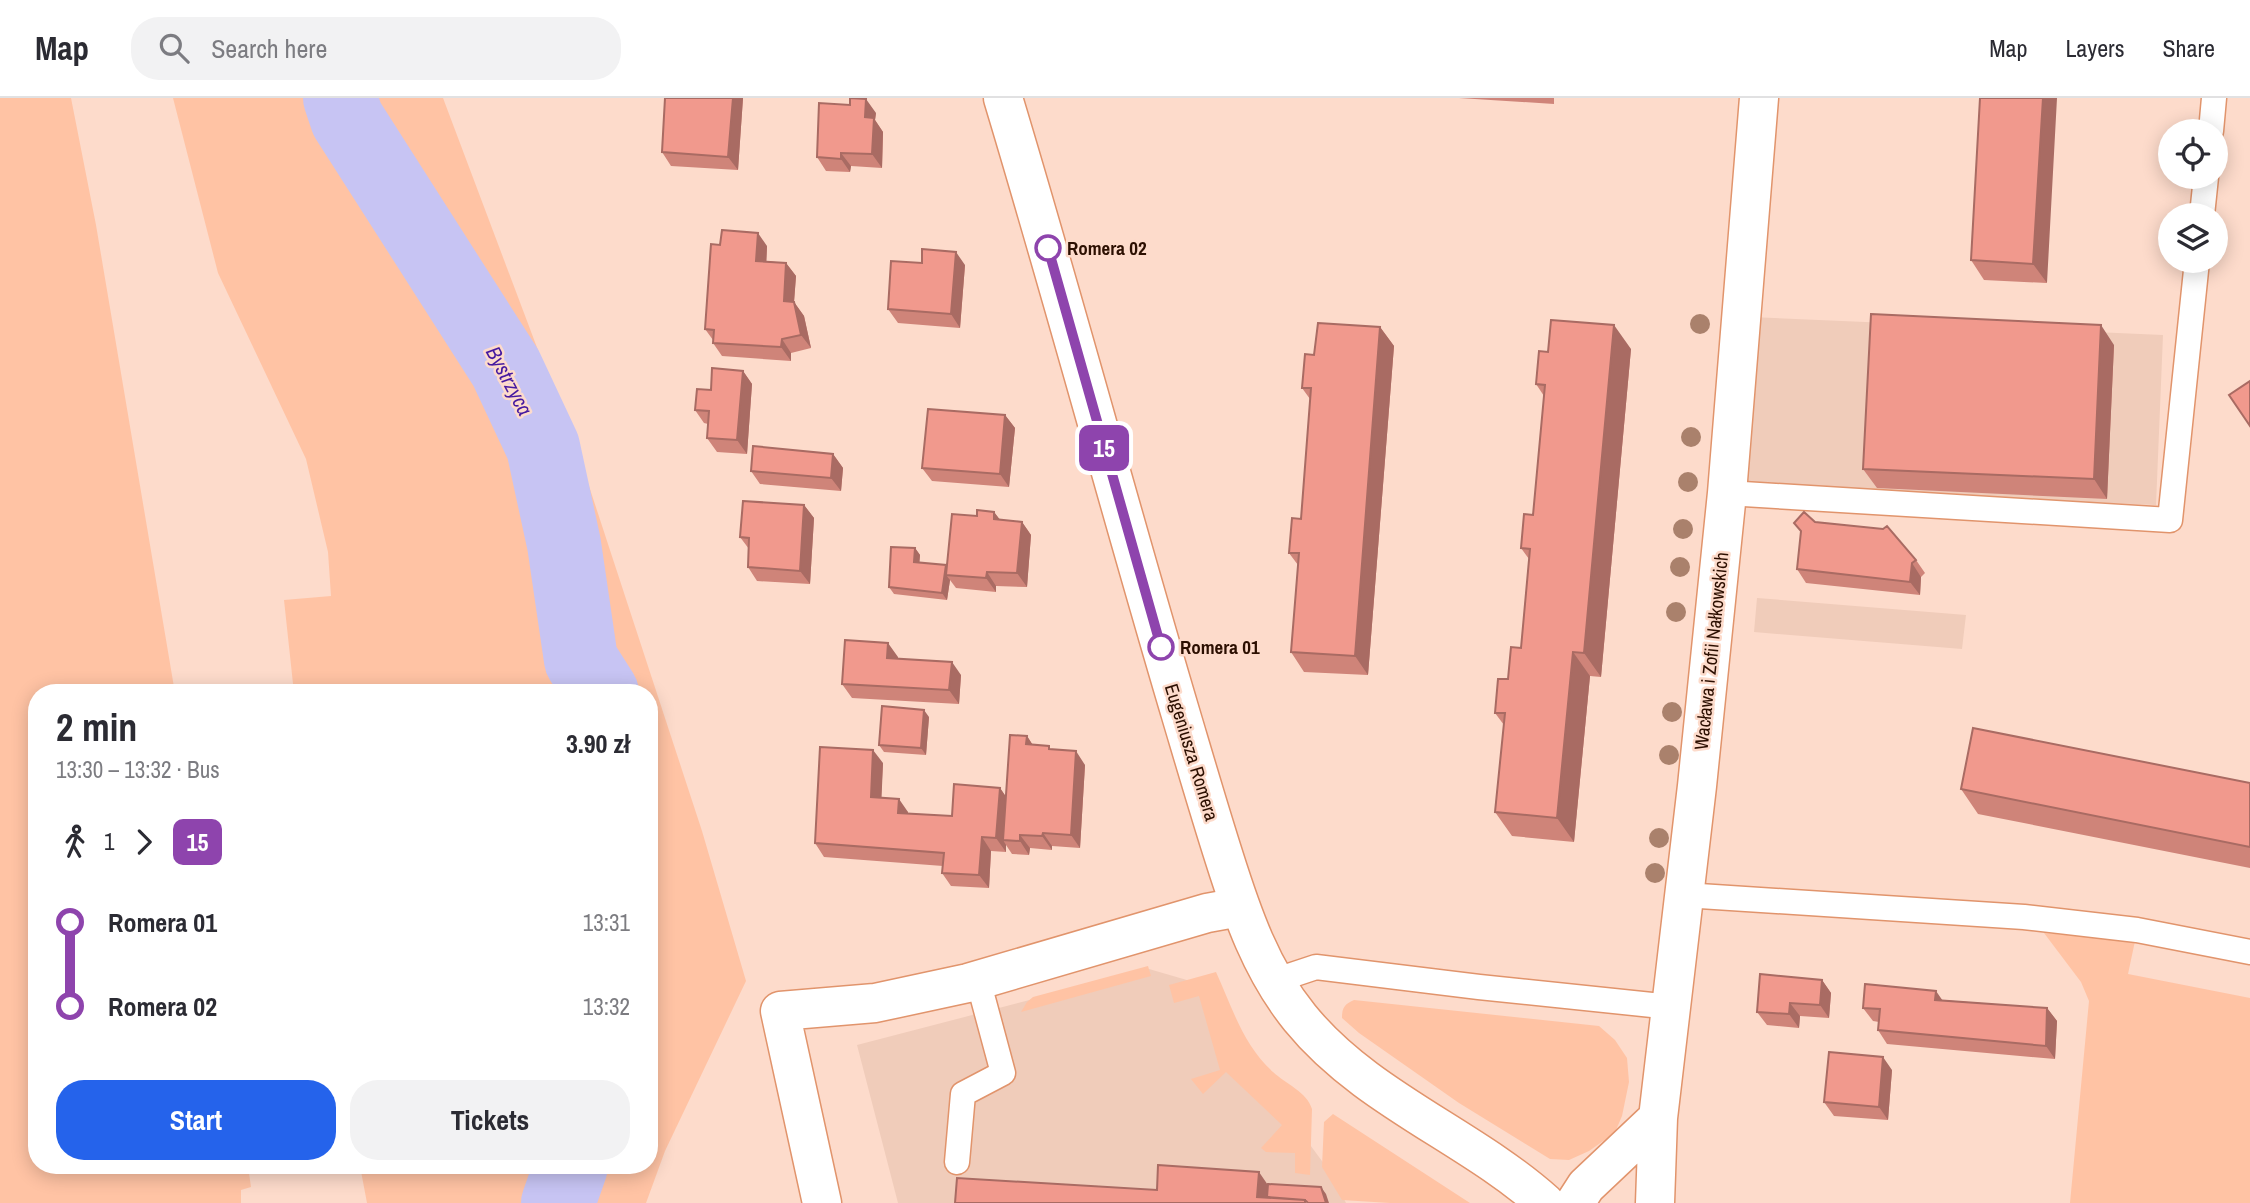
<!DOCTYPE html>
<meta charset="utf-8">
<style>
body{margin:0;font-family:"Archivo Narrow",sans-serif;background:#f2f2f3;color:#2b2b33;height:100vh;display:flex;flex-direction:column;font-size:26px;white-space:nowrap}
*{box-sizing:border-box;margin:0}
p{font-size:23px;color:#7c7c81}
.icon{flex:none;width:38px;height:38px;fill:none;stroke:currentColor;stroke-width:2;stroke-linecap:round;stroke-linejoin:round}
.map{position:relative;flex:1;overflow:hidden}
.panel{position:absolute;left:28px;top:586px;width:630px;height:490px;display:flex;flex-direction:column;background:#fff;border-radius:28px;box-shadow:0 4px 18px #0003}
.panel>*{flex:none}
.badge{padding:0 14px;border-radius:10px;font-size:24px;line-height:46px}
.tools{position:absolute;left:2158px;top:21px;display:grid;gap:14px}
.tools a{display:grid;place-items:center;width:70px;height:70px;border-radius:50%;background:#fff;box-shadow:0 4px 18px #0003;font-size:35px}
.map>.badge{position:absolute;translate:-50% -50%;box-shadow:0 0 0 4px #fff}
.legs{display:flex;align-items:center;gap:10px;height:77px;padding:0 28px;font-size:23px}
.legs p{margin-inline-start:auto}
.headline{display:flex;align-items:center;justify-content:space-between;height:119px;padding:0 28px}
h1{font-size:38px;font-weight:700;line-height:52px}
.button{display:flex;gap:14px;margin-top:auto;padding:14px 28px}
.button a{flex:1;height:80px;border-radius:28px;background:#2563eb;color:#fff;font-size:28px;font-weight:700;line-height:80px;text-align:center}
.button a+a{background:#f2f2f3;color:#2b2b33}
ul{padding:0 28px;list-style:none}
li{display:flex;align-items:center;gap:24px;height:84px;font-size:26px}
li i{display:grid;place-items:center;width:10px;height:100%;margin:0 9px;background:currentColor}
li i::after{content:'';width:18px;height:18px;margin:-9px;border:5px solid;border-radius:50%;background:#fff}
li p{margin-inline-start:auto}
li:first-child i{background:linear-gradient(#0000 50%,currentColor 0)}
li:last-child i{background:linear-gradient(currentColor 50%,#0000 0)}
header{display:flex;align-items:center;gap:42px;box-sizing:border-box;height:98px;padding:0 35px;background:#fff;border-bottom:2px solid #e1e1e2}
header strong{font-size:33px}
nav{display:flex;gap:38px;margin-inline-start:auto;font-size:24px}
.search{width:490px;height:63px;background:#f2f2f3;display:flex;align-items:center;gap:18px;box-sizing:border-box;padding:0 24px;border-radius:28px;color:#7c7c81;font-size:26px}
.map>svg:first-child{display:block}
.built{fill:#f0ccba}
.green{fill:#ffc3a4}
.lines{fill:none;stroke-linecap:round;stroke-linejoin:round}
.river{stroke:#c7c4f3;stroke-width:74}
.service-casing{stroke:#e1946c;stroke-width:27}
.minor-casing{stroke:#e1946c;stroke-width:41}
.tertiary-casing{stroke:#e1946c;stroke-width:41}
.service{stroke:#fff;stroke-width:24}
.minor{stroke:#fff;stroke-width:38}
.tertiary{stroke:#fff;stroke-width:38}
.tree{fill:#aa816c}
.wall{fill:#cf8479}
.shaded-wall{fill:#a96b63}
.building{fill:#f1998d;stroke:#a96b63;stroke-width:2}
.line-1-casing{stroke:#fff;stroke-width:16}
.line-1{stroke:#8e44ad;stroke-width:10}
.stop-1-dot{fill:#fff;stroke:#8e44ad;stroke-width:3.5}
.labels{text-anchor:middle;stroke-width:5;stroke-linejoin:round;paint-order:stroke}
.stop-label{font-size:19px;font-weight:bold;fill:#2c0f01;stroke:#fddbcb;text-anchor:start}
.street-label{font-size:19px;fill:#2c0f01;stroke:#fddbcb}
.water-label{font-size:21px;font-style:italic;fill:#4519a0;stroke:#fddbcb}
</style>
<header>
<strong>Map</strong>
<div class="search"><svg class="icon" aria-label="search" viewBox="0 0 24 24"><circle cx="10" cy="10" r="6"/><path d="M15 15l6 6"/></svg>Search here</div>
<nav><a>Map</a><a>Layers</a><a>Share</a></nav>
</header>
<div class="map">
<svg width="2250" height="1105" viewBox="0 0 2250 1105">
<rect width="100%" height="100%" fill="#fddbcb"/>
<path class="built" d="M1751,219L2163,237L2156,407L1744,389Z
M1757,500L1966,517L1962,551L1754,534Z
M1149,871L1204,887L1291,1021L1333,1078L1346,1105H898L857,947Z"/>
<path class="green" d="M0,0H71L96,127L175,595H37V1068H248L251,1089L241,1092V1105H0Z
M173,0H443L588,385L702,733L746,883L665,1053L646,1105H367L360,1068H649V595H294L284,502L331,498L328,454L306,361L218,175Z
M2044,835L2135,843L2128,876L2250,900V1105H2070L2089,903L2081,884Z
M1148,868L1151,878L1021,914L1027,904L1033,899Z
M1216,874C1232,909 1243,947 1273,974C1286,986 1307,994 1312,1011L1310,1077L1295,1075V1055L1266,1054L1261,1050L1282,1027L1226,974L1203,996L1191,981L1220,972L1199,898L1174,905L1169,887Z
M1354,902L1599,928L1615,942L1627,960L1629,984L1622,1018L1616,1032L1606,1041L1589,1053L1569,1062L1550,1061L1459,1005L1359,935L1342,920C1342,909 1345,906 1354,902Z
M1333,1016L1470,1105H1390L1342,1102L1322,1069L1324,1024Z"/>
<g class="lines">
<path class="river" d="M340,0L347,21L506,270L543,349L564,446L581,562L602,595
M558,1105L571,1068"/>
<g class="service-casing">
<path id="service" d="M2211,33L2214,0
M2202,117L2206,79
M1727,395L2170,422L2197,163
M1684,797L2024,819L2137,832L2250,854
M1274,883L1316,869L1479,889L1671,909
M957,1064L963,996L1003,975L978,882"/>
</g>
<g class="minor-casing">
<path id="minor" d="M822,1105L780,913L875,905L968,885L1207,815L1240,809
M1575,1105L1586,1088L1658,1020
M1655,1105L1658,1020L1697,688L1727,395L1759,0"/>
</g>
<g class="tertiary-casing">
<path id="tertiary" d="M1003,0C1065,205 1120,412 1181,617C1195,664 1209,712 1224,759C1242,816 1261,872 1300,920C1366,1001 1469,1037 1545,1105"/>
</g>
<use href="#service" class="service"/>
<use href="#minor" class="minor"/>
<use href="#tertiary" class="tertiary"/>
</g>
<g class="tree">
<circle cx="1700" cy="226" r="10"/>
<circle cx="1691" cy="339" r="10"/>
<circle cx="1688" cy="384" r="10"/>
<circle cx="1683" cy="431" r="10"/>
<circle cx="1680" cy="469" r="10"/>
<circle cx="1676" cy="514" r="10"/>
<circle cx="1672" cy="614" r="10"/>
<circle cx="1669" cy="657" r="10"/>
<circle cx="1659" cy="740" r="10"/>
<circle cx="1655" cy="775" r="10"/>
</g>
<path class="wall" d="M743,0L738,72L671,68L662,54Z
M1459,0H1554V6Z
M1980,0L2047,185L1984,182L1971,162Z
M876,15L875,22L883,34L882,70L851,68L850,74L826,73L817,59Z
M767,148L766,163L786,165L796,178L794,204L804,218L811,250L791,255V263L722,258L713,245V242L705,231Z
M922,165L965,167L960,230L898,225L888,211Z
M1380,229L1394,248L1368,577L1304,574L1291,554L1298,467L1289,455L1301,421L1310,301L1302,290L1314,257Z
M2114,247L2107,401L1877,390L1863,371Z
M1631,251L1601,579L1590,578L1574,744L1512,738L1495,714L1504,627L1495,615L1521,550L1529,461L1521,450L1533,417L1544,298L1536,286L1548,254Z
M743,273L752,286L747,356L717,354L707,340L708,326L704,325L695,312L711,292Z
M1005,317L1015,330L1009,389L932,383L922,370Z
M833,356L843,370L841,393L760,386L751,373Z
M804,407L814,420L810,486L757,483L748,469L749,451L740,439Z
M994,414L1000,422L1022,424L1031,437L1027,489L996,488V494L956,490L950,482L947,502L894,496L889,489L915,450L920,457L919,464L947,469L977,418Z
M1815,424L1916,462L1925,475L1921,479L1920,497L1806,485L1797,471Z
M898,559V560L961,577L959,606L852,600L842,586Z
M929,619L926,657L884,654L879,647Z
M1027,638L1032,646L1051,651L1085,667L1080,750L1052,748V752L1030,750L1029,757L1012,756L1006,747V754L991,753L989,790L951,788L942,775L943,768L824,759L815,745L883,665L881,699L908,714V716L952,718L1000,690L1006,699Z
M2250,685V770L1978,716L1961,691Z
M1822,882L1831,895L1829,920L1800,918L1799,930L1767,927L1757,914Z
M1942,902L2047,910L2057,923L2055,961L1887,946L1878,932L1879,924L1873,923L1863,910Z
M1892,972L1888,1022L1834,1018L1824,1004Z"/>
<path class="shaded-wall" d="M733,0H743L738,72L728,59Z
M2043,0H2057L2047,185L2033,166Z
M866,1L876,15L875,22L883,34L882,70L872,56L865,19Z
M841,55L851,68L850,74L841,61Z
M758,135L767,148L766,176L756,163Z
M956,154L965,167L960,230L951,216Z
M786,165L796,178L794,204L804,218L811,250L801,237L784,203Z
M1614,227L1631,251L1601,579L1584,555Z
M2101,227L2114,247L2107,401L2094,381Z
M1380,229L1394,248L1368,577L1355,558Z
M782,241L791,255V263L781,249Z
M743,273L752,286L747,356L737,342Z
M1005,317L1015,330L1009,389L1000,376Z
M833,356L843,370L841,393L831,380Z
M804,407L814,420L810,486L800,473Z
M994,414L1004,427L994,421Z
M1022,424L1031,437L1027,489L1017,475Z
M915,450L920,457L919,471L914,464Z
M1912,465L1921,479L1920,497L1910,484Z
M946,467L951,474L946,477L950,482L947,502L942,495Z
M987,474L996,488V494L986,480Z
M888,545L898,559L897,573L887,560Z
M1573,554L1590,578L1574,744L1557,720Z
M952,564L961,577L959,606L949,592Z
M924,612L929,619L926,657L921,650Z
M1027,638L1036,652L1026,646Z
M873,652L883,665L881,712L871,699Z
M1076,653L1085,667L1080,750L1071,737Z
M1000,690L1009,703L1003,742L1006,747V754L996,740Z
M899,701L908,714L907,728L898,715Z
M1043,735L1052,748V752L1042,738Z
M1020,737L1030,750L1029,757L1020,743Z
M982,739L991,753L989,790L979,777Z
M1822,882L1831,895L1829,920L1820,907Z
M1936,893L1945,906L1935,902Z
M1790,905L1800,918L1799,930L1789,916Z
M2047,910L2057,923L2055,961L2046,948Z
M1883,959L1892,972L1888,1022L1879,1009Z
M1259,1074L1272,1093V1105L1257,1099Z
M1321,1089L1326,1096L1329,1105H1326Z"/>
<path class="building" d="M665,0H733L728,59L662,54Z
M850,0L866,1L865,19L874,20L872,56L841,55V61L817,59L819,5L850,7Z
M1980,0H2043L2033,166L1971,162Z
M722,132L758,135L756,163L786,165L784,203L794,204L801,237L782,241L781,249L713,245L714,232L705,231L711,146L720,147Z
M922,151L956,154L951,216L888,211L891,163L922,165Z
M1871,216L2101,227L2094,381L1863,371Z
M1551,222L1614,227L1584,555L1573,554L1557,720L1495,714L1505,615H1495L1498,581H1508L1511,549L1521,550L1530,451L1521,450L1524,416L1533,417L1545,287L1536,286L1539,253L1548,254Z
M1318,225L1380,229L1355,558L1291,554L1299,455H1289L1292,420L1301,421L1311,290H1302L1305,256L1314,257Z
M712,270L743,273L737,342L707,340L709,313L695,312L697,291L711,292Z
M2250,283V328L2229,297Z
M928,311L1005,317L1000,376L922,370Z
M753,348L833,356L831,380L751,373Z
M743,403L804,407L800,473L748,469L749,440L740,439Z
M977,412L994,414V421L1022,424L1017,475L987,474L986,480L946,477L952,416L977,418Z
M1804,414L1815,424L1883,431L1887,428L1916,462L1912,465L1910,484L1797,471L1801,433L1794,425Z
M891,449L915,450L914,464L946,467L942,495L889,489Z
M845,542L888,545L887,560L952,564L949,592L842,586Z
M882,608L924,612L921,650L879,647Z
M1973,630L2250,685V749L1961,691Z
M1010,637L1027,638L1026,646L1049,648V651L1076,653L1071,737L1043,735L1042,738L1020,737V743L1003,742Z
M820,649L873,652L871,699L899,701L898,715L952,718L954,686L1000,690L996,740L982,739L979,777L942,775L944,755L815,745Z
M1760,876L1822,882L1820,907L1790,905L1789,916L1757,914Z
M1865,886L1936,893L1935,902L2047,910L2046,948L1878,932L1880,911L1863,910Z
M1829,954L1883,959L1879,1009L1824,1004Z
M1158,1067L1259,1074L1257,1099L1305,1102V1105H955L957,1080L1157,1092Z
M1268,1086L1321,1089L1326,1105H1308L1305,1102L1267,1099Z"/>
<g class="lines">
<g class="line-1-casing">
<path id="line-1" d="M1048,150L1161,549"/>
</g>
<use href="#line-1" class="line-1"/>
</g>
<g class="stop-1-dot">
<circle cx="1048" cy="150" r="12"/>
<circle cx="1161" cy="549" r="12"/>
</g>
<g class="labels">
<g class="stop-label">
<text x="1067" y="157">Romera 02</text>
<text x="1180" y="556">Romera 01</text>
</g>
<g class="street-label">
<text transform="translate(1711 553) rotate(-84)" y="7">Wacława i Zofii Nałkowskich</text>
<text transform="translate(1192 654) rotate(73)" y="7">Eugeniusza Romera</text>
</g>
<g class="water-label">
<text transform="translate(509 283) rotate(62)" y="7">Bystrzyca</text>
</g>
</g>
</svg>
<div class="tools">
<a><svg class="icon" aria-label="locate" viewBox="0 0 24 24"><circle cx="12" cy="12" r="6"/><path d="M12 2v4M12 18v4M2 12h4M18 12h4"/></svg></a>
<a><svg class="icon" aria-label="layers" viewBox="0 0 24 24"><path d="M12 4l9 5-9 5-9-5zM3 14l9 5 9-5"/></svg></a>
</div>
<b class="badge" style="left:1104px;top:350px;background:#8e44ad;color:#fff">15</b>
<section class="panel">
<div class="headline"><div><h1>2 min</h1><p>13:30 – 13:32 · Bus</p></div><b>3.90 zł</b></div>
<div class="legs"><svg class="icon" aria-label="walk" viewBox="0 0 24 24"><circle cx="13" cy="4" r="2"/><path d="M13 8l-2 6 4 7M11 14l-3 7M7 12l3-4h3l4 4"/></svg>1<svg class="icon" aria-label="forward" viewBox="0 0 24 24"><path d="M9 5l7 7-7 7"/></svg><b class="badge" style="background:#8e44ad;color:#fff">15</b></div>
<ul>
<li><i style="color:#8e44ad"></i><b>Romera 01</b><p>13:31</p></li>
<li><i style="color:#8e44ad"></i><b>Romera 02</b><p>13:32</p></li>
</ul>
<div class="button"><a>Start</a><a>Tickets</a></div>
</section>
</div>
